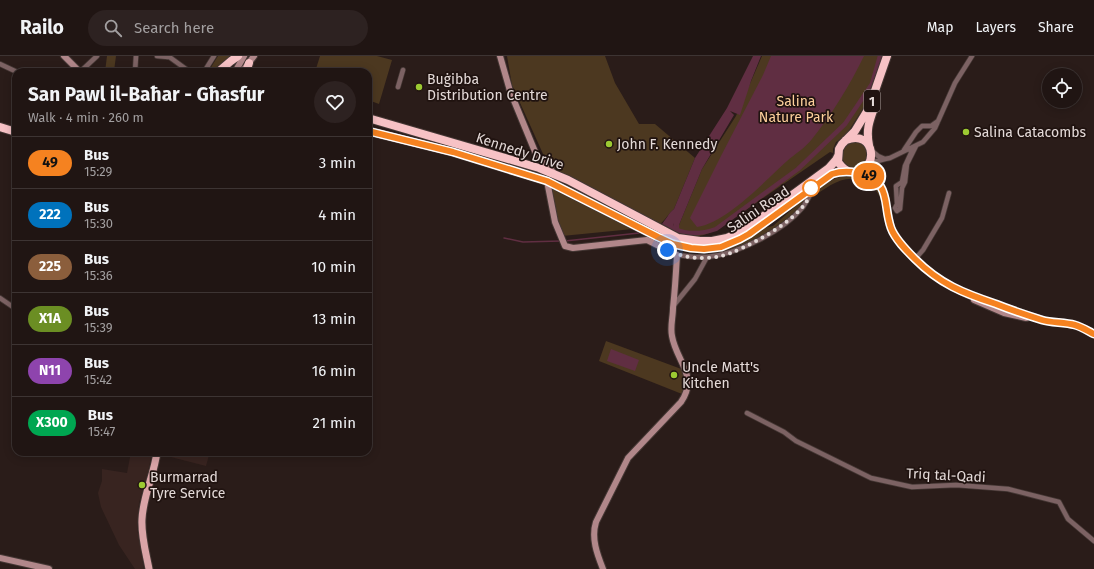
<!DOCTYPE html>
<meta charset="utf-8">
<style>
body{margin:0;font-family:"Fira Sans",sans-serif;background:#2d2221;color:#f1f3f6;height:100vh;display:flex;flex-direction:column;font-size:15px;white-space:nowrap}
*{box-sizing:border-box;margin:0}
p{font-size:13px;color:#a29fa0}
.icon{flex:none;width:22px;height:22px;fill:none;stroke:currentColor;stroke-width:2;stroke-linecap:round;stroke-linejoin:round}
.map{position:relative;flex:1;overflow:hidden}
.sheet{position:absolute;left:12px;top:12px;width:360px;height:388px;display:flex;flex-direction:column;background:#201513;border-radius:12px;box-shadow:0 2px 10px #0003,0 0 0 1px #3d3433}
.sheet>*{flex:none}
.badge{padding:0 8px;border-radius:13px;font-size:14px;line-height:26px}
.buttons{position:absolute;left:1042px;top:12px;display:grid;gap:8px}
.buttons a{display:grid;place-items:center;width:40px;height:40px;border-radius:50%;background:#201513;box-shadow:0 2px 10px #0003,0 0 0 1px #3d3433;font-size:20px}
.you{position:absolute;width:20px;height:20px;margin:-10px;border:3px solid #fff;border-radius:50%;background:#1a73e8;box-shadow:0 0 0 6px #1a73e833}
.map>.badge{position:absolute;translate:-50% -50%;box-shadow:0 0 0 2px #fff}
.round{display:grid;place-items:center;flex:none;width:42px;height:42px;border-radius:21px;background:#2d2221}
.head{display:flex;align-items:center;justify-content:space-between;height:68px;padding:0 16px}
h1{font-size:19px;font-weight:700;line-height:30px}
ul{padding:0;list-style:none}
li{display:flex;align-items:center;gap:12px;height:52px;padding:0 16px;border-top:1px solid #3d3433}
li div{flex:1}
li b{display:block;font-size:15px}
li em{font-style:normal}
li .badge{min-width:44px;font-weight:700;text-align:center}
header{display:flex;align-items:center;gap:24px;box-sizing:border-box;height:56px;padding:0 20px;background:#201513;border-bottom:1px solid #3d3433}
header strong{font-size:19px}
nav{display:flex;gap:22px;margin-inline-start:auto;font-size:14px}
.search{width:280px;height:36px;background:#2d2221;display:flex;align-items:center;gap:10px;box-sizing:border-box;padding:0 14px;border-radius:22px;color:#a29fa0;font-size:15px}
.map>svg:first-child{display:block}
.built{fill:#382420}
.green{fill:#4c3820}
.water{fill:#602e42}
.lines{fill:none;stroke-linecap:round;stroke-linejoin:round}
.stream{stroke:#602e42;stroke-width:1.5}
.canal{stroke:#602e42;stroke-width:4.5}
.street-casing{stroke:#443734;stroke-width:6}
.secondary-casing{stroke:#443734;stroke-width:8}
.primary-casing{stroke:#443734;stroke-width:9}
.highway-casing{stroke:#443734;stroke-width:10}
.street{stroke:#7c6263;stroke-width:4.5}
.secondary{stroke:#b1878a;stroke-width:6}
.primary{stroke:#daa4a7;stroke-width:7}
.highway{stroke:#f7c2c5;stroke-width:8}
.line-casing{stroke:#fff;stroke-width:9}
.line{stroke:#f58220;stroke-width:6}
.walk{stroke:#e4dad8;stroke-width:4;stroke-dasharray:0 7.2}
.poi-dot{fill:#9cca32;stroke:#201310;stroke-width:1.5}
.stop-dot{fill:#fff;stroke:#f58220;stroke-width:2}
.labels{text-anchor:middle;stroke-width:3.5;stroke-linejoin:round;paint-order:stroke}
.shield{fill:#201310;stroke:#a99e9c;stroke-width:1}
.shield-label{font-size:13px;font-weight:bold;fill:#e4dad8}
.poi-label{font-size:14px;fill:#e4dad8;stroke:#201310;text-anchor:start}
.park-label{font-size:14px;fill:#fed09c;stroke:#201310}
.street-label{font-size:14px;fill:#e4dad8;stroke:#201310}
</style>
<header>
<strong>Railo</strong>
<div class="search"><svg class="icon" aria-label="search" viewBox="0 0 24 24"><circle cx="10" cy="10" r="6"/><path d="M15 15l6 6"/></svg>Search here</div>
<nav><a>Map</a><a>Layers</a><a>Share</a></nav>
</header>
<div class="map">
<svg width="1094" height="513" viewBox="0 0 1094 513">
<rect width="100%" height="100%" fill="#2a1c19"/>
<path class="built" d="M131,396H152L148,416L139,447L137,472L144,513H135L119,489L101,451L98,437L102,425V413L127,417Z
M163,396H200L209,399L206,410L163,399Z"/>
<path class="green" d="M107,0H116L114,15L121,16H105Z
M218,0H234L214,16H208Z
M320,0H377L392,4L379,48L368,44V16H315Z
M507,0H605L615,27L639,68H655L695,102L674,153C668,158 666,163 660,168L557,114L549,108L544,100L512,29Z
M762,0H883L871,40L846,79L836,86L833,93V97L830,96L718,173C703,180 694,184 679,176V169L702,113L736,60Z
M842 99a13 13 0 1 1 26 0a13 13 0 1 1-26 0Z
M843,120C863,123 876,121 883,145C879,141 877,134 872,130C848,113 830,129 810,143C816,132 831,123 843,120Z
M553,133L633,173L562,180C555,165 550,149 553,133Z
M805,142C799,162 749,188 729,196C725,198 719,198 714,200L713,196L727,193L737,189L750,182L763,172L773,170Z
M606,285L684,314L686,333L682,338L599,305Z"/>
<path class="water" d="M753,0H761L751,25L740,59L730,55L734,59L702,113L679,169V176L674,174V167L673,174L662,168C667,162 668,158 674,153L695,102L727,52Z
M771,0H864C850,29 832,58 812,83C806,91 795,98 787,105C765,125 726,167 697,171L690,162L722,98L763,19Z
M611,293L639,304L635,315L607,305Z"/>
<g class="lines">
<path class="stream" d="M504,182L523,186L561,185
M565,185L639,177"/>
<path class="canal" d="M675,171V173C688,179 702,178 716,173L798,113L845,68L872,28L880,0"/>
<g class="street-casing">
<path id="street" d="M157,0L168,1
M168,0L190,16
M0,8L17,16
M114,14L138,16
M80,16L97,0
M135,16L136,0
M204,16L214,0
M398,31L403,14
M911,92V97L905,110L902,126L896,130L897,148L895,152L897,155L900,153L902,132L905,126L907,108L916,90
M904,94L916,76L922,70H931L938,65
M885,103L890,102L923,86L935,72L955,27L972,0
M870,107L885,103L878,100L871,94
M677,199L694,201H707
M915,203L923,194L942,162L949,137
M0,242L16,253
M674,249L695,223L707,201C738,198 783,175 803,151C807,145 810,139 814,132
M747,357L784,376L796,385L871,422L912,431L956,429L1008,433L1059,446L1068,463L1094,485"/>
</g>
<g class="secondary-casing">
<path id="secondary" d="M64,0L80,16
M500,0L510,35L536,98L553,116
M235,16L244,0
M242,16L254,0
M868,109L871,117L882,134L886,143L891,172L898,183L915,203L938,223L968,239L1043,264L1074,269L1094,278
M547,125L555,166L565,190L573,192L647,184L677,199C676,217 675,234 673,252C673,261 670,271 672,280C676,305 699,320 681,346L628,402L596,466C591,482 597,498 603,513
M974,244L1004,257L1026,262
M0,502L49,513"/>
</g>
<g class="primary-casing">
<path id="primary" d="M149,513C146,497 141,480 142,463C143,440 154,419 157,396"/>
</g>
<g class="highway-casing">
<path id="highway" d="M218,16L231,5L238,0
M246,16L249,7
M368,62L539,112L568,124L678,182L700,185H712L727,182L736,178L746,173L829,112L836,104L838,100
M0,71L16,76
M368,75L453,96L547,125L658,181C710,204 732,191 774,159C791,147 808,134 826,121L837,116H851
M846,84C876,72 880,117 853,116C846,116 842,111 838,106L839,93L842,88L855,75L869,52L887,0
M869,89C866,74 869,66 874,52"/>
</g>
<use href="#street" class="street"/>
<use href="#secondary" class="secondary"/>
<use href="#primary" class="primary"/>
<use href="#highway" class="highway"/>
</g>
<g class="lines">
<g class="line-casing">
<path id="line" d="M368,75L453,96L547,125L658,181L673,188L691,192L704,193L721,191L740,183L749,178L832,118C841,115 849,115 858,117C893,126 882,147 891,172C895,183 906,194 915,203C940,228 963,237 996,248C1011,254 1026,259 1042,264C1052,267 1064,266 1075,269C1082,271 1088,275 1094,278"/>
</g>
<use href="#line" class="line"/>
<path class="walk" d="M667,194C683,202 703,204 721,200C743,195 813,158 811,132"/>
</g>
<g class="poi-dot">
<circle cx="419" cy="31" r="4"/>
<circle cx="966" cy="76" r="4"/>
<circle cx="609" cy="88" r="4"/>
<circle cx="674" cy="319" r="4"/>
<circle cx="142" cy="429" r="4"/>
</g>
<circle class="stop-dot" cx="811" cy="132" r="8"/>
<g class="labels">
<rect class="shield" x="864" y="34" width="16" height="22" rx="3"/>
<g class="shield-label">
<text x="872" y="50">1</text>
</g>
<g class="poi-label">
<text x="427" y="28">Buġibba<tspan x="427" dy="16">Distribution Centre</tspan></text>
<text x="974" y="81">Salina Catacombs</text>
<text x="617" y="93">John F. Kennedy</text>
<text x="682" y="316">Uncle Matt's<tspan x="682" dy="16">Kitchen</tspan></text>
<text x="150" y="426">Burmarrad<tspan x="150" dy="16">Tyre Service</tspan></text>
</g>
<g class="park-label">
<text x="796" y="50">Salina<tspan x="796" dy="16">Nature Park</tspan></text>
</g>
<g class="street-label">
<text transform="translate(520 95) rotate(18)" y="5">Kennedy Drive</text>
<text transform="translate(758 153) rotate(-34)" y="5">Salini Road</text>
<text transform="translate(946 419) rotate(3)" y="5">Triq tal-Qadi</text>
</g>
</g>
</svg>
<div class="buttons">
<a><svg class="icon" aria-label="locate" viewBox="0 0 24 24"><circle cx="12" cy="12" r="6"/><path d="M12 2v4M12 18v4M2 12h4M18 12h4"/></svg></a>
</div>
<div class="you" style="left:667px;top:194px"></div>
<b class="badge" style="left:869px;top:120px;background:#f58220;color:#111">49</b>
<section class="sheet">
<div class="head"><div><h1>San Pawl il-Baħar - Għasfur</h1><p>Walk · 4 min · 260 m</p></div><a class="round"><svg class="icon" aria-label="heart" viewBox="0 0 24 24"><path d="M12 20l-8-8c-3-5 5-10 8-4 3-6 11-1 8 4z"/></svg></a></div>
<ul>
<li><span class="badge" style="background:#f58220;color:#111">49</span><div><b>Bus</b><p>15:29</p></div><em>3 min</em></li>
<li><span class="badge" style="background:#0072bc;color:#fff">222</span><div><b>Bus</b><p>15:30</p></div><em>4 min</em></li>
<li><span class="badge" style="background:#8b5e3c;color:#fff">225</span><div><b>Bus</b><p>15:36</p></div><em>10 min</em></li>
<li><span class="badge" style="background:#6b8e23;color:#fff">X1A</span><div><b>Bus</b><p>15:39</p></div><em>13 min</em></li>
<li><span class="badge" style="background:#8e44ad;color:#fff">N11</span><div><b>Bus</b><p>15:42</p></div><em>16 min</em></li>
<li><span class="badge" style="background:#00a651;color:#fff">X300</span><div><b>Bus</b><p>15:47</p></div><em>21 min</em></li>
</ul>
</section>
</div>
